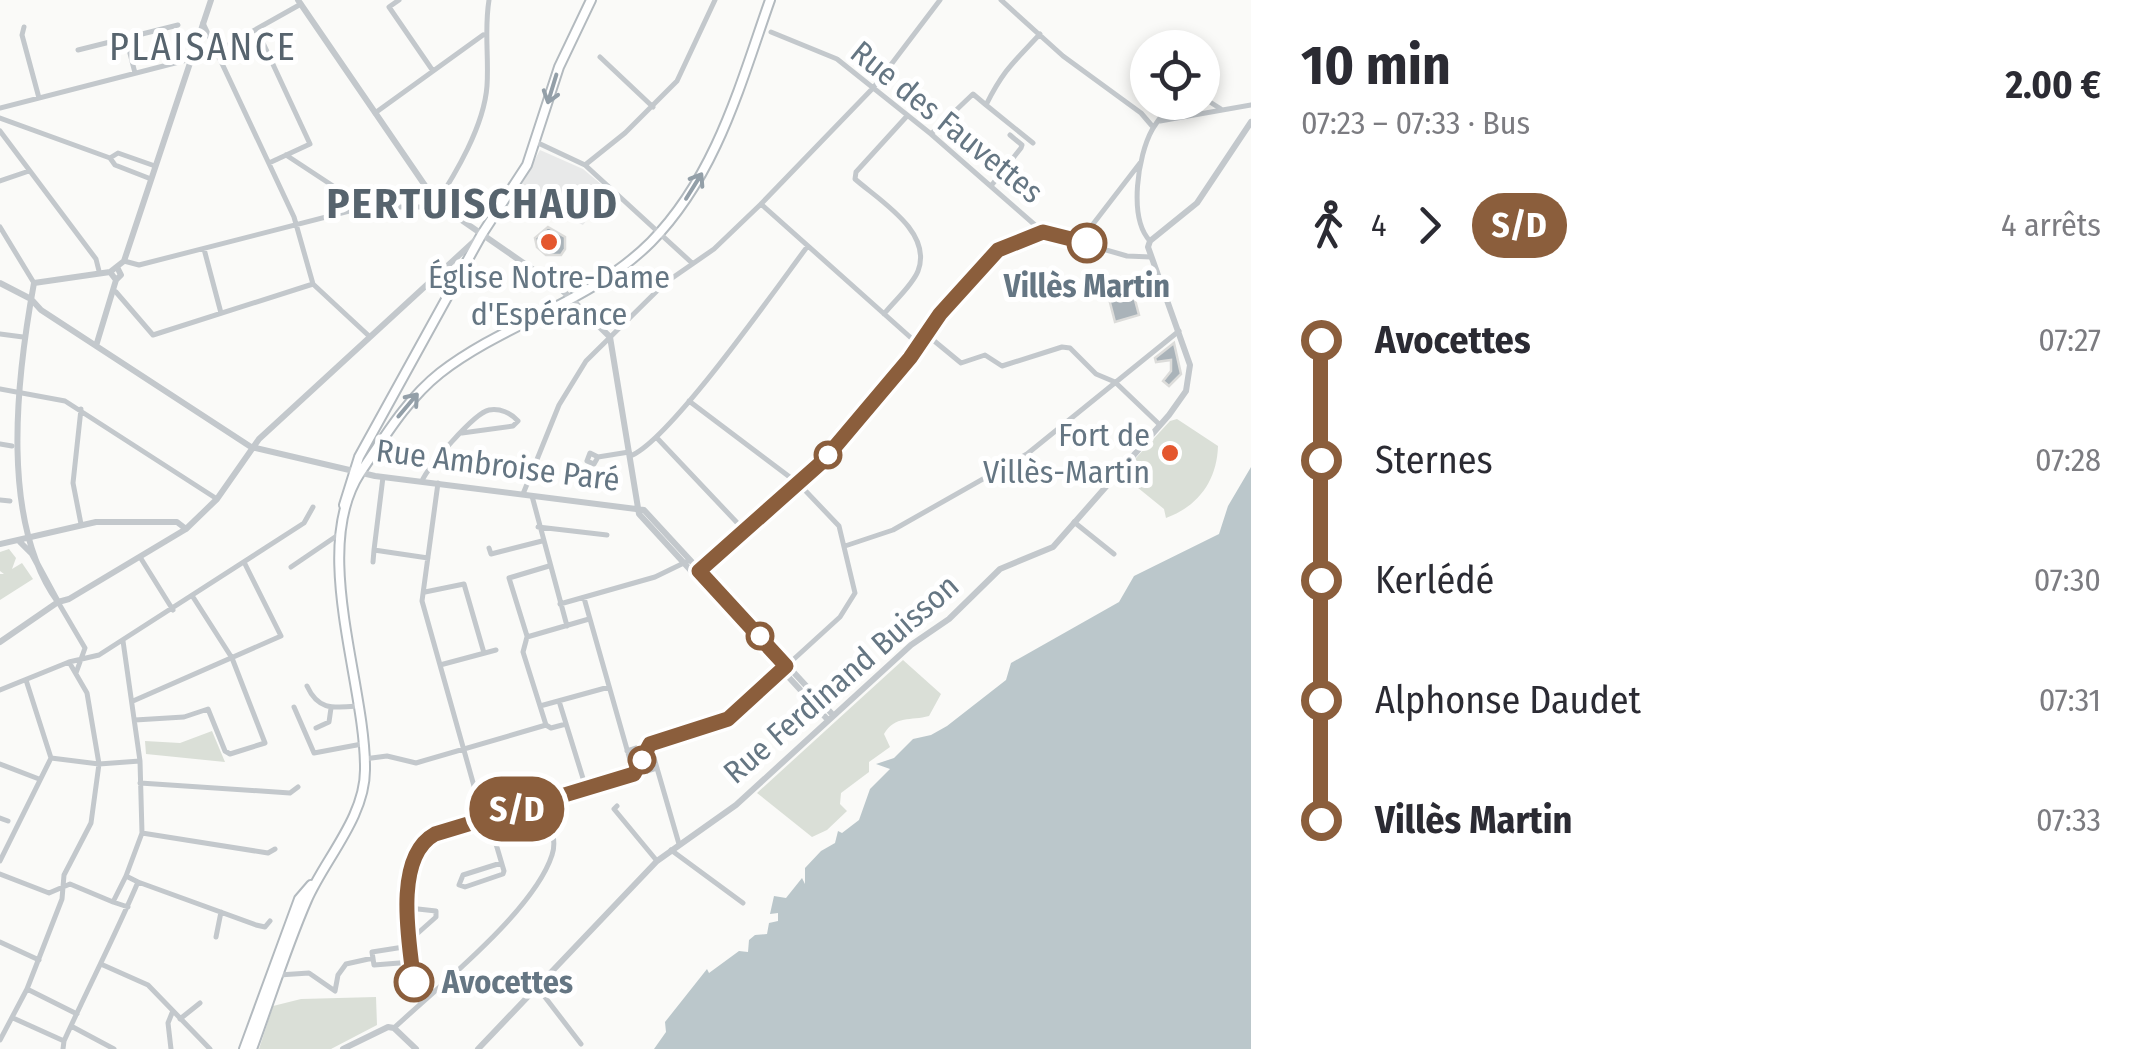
<!DOCTYPE html>
<html lang="fr">
<meta charset="utf-8">
<style>
body{margin:0;font-family:"Fira Sans Condensed",sans-serif;background:#f7f7f7;color:#2b2b33;height:100vh;display:flex;flex-direction:column;font-size:38px;white-space:nowrap}
*{box-sizing:border-box;margin:0}
p{font-size:32px;color:#7c7c81}
.icon{flex:none;width:55px;height:55px;fill:none;stroke:currentColor;stroke-width:2;stroke-linecap:round;stroke-linejoin:round}
.map{position:relative;flex:1;overflow:hidden}
.details{display:flex;flex-direction:column;background:#fff;width:900px}
.details>*{flex:none}
.badge{padding:0 20px;border-radius:32px;font-size:35px;line-height:65px}
.tools{position:absolute;left:1130px;top:30px;display:grid;gap:20px}
.tools a{display:grid;place-items:center;width:90px;height:90px;border-radius:50%;background:#fff;box-shadow:0 5px 15px #0003;font-size:50px}
.map>.badge{position:absolute;translate:-50% -50%;box-shadow:0 0 0 5px #fff}
.legs{display:flex;align-items:center;gap:15px;height:110px;padding:0 50px;font-size:32px}
.legs p{margin-inline-start:auto}
.headline{display:flex;align-items:center;justify-content:space-between;height:170px;padding:0 50px}
h1{font-size:55px;font-weight:700;line-height:75px}
ul{padding:0 50px;list-style:none}
li{display:flex;align-items:center;gap:35px;height:120px;font-size:38px}
li i{display:grid;place-items:center;width:15px;height:100%;margin:0 12px;background:currentColor}
li i::after{content:'';width:25px;height:25px;margin:-12px;border:8px solid;border-radius:50%;background:#fff}
li p{margin-inline-start:auto}
li:first-child i{background:linear-gradient(#0000 50%,currentColor 0)}
li:last-child i{background:linear-gradient(currentColor 50%,#0000 0)}
main{display:flex;flex:1;min-height:0}
.map>svg:first-child{display:block}
.built{fill:#e8e9e9}
.green{fill:#dadfd7}
.water{fill:#bbc7cb}
.building{fill:#aab3b9;stroke:#dcdcda;stroke-width:2.5}
.lines{fill:none;stroke-linecap:round;stroke-linejoin:round}
.secondary-casing{stroke:#b3babf;stroke-width:12}
.minor{stroke:#c3c8cc;stroke-width:5}
.tertiary{stroke:#c3c8cc;stroke-width:6}
.secondary{stroke:#fff;stroke-width:8}
.oneway{stroke:#939fa8}
.line-1-casing{stroke:#fff;stroke-width:22}
.line-1{stroke:#8b5e3c;stroke-width:15}
.poi-dot{fill:#e4572e;stroke:#fff;stroke-width:4}
.stop-1-dot{fill:#fff;stroke:#8b5e3c;stroke-width:5}
.labels{text-anchor:middle;stroke-width:10;stroke-linejoin:round;paint-order:stroke}
.street-label{font-size:32px;fill:#657683;stroke:#fff}
.poi-label{font-size:32px;fill:#657683;stroke:#fff}
.stop-label{font-size:32px;font-weight:bold;fill:#657683;stroke:#fff}
.quarter-label{font-size:38px;letter-spacing:2.5px;fill:#57646e;stroke:#fff}
.district-label{font-size:42px;font-weight:bold;letter-spacing:2.5px;fill:#57646e;stroke:#fff}
</style>
<main>
<div class="map">
<svg width="1251" height="1049" viewBox="0 0 1251 1049">
<rect width="100%" height="100%" fill="#fafaf8"/>
<path class="built" d="M540,150L583,169L608,190L583,225L517,193Z"/>
<path class="green" d="M1177,419L1218,446C1217,480 1199,506 1166,518L1164,509L1132,483L1142,466L1135,459L1170,421Z
M9,549L16,558L12,569L22,563L33,579L0,600V574H4L0,571V552Z
M903,660L941,694L929,716C911,721 895,715 884,734L890,747L869,762V772L841,793L840,804L847,811L827,830L812,837L757,793Z
M212,731L225,762L146,754L145,741L180,743Z
M376,997L377,1025L331,1049H259L273,1006L301,999Z"/>
<path class="water" d="M1251,467V1049H654L666,1032L665,1022L707,969L709,973L739,951L748,952L749,940L755,935L767,934L769,923L778,921V913L770,914L774,896L786,898L802,878L805,884V868L821,851L835,843L838,831L842,833L859,820L870,789L890,769L876,764L894,758L913,739L931,735L947,726L1006,680L1011,663L1119,602L1134,576L1219,534L1228,506Z"/>
<path class="building" d="M548,227L565,237V249L561,255H546L537,247L535,238Z
M1131,285L1139,315L1115,322L1107,291Z
M1174,343L1181,374L1169,386L1163,381L1171,371V360L1156,362L1155,358Z"/>
<g class="lines">
<g class="secondary-casing">
<path id="secondary" d="M344,505L359,457L482,234L527,165L559,67L591,0
M244,1049L299,899L311,885
M252,1049C270,1000 286,948 307,900C325,859 365,817 365,770C366,684 310,550 360,473C384,438 406,400 440,373C506,322 590,303 651,242C716,176 740,85 770,0"/>
</g>
<path class="minor" d="M399,0L389,7L433,71
M1001,0L1063,56L1141,113L1153,127
M203,23L294,217L313,284L369,336
M24,27L22,35L39,98
M257,30L310,144L269,163
M771,32L837,59L931,134L1043,232L1127,256L1151,257
M126,38L135,73
M78,50L178,25
M600,57L653,107
M1202,97L1221,109
M986,105L1033,143
M0,108L214,53L301,4
M375,113L483,35
M0,118L110,158L115,165L151,179
M1160,121L1251,105
M0,131L96,259L99,271
M931,134L973,94L986,105C1004,69 1014,62 1040,34
M536,142L585,165L692,263
M286,155L365,207
M110,158L118,153L155,166
M585,165L625,133L677,81L715,0
M0,181L29,171
M991,186L1021,148L1022,145L1010,135
M761,204L919,345
M0,227L34,283
M1073,238L1078,231L1090,228L1140,163
M1150,241C1128,218 1138,155 1152,130C1157,121 1165,112 1171,102
M204,249L221,313
M124,261L139,265L365,207H434C456,173 484,126 487,86C489,56 484,30 489,0
M116,292L153,335L313,284
M884,314C894,301 912,286 918,271C933,232 880,201 855,179L856,172L907,116
M0,334L23,337
M927,335L961,363L985,355L1002,366L1062,347L1070,348L1096,374L1115,382L1160,425
M0,389L65,401L217,499
M657,438L744,530
M0,444L12,446
M630,456C668,443 777,287 807,247
M598,457L594,464L587,461L590,453L598,457L629,452
M383,477L374,550L428,558
M422,481C428,467 474,413 489,410C500,408 511,413 518,421L513,426L462,433
M438,483L422,601L474,786L472,806L476,821
M523,494L559,405L586,361L665,283L714,249L761,204L874,87L940,0
M532,496L567,626
M0,500L10,501
M1074,522L1114,554
M81,524L73,483L81,409
M538,527L607,535
M845,546L893,530L1027,454L1179,331
M489,548L491,554L542,541
M140,557L173,610
M373,562L374,550
M291,567L338,535
M697,572L823,461L986,261L1013,241L1043,232
M425,592L464,584L484,653
M584,598L634,774
M58,602L85,648L76,673
M560,604L655,577L690,560
M527,636L509,578L549,566
M123,641L140,761L142,833L126,876
M440,665L496,650
M307,686C318,710 332,708 357,706
M0,690L69,662L99,655L304,523L313,507
M133,701L281,636L245,564
M559,701L586,788
M540,706L609,687
M294,707L314,753L362,744
M135,720L184,717L208,709L225,751L230,754L265,743L232,658L193,597
M566,724L551,728L546,725L523,652L527,637L589,619
M316,728L329,722L331,708
M650,744L679,844
M627,751L728,719L840,617L855,593L839,526L799,484L689,401
M51,758L99,764L140,761
M364,759L387,756L416,763L546,725
M0,764L39,779
M636,772L649,746
M140,783L290,793L298,787
M617,806L614,809L657,861
M488,817L504,871L503,874L465,887L459,885L463,875L501,863
M0,818L8,821
M142,833L268,853L275,849
M671,850L743,903
M0,861L51,758L26,680
M0,874L49,893L70,884L113,902
M138,882L256,925L265,927L270,921
M409,908L436,911V917L409,941
M216,937L221,912
M0,942L39,960
M410,946L372,952L374,965L412,962
M103,965L148,985L210,1049
M279,975L309,973L335,991L338,975L346,964L373,958
M538,988L581,1044
M27,989L77,1014
M421,1003C407,963 392,858 435,834L657,768
M13,1018L64,1041
M180,1019L200,1003
M71,1026L114,1049
M394,1028C438,987 534,911 552,855C558,839 548,818 543,802
M0,1040L27,989L62,899L64,875L91,823L99,764L87,693L69,662
M63,1049L64,1041C88,988 115,936 138,882L126,876L113,902L128,907
M171,1049L168,1023L172,1013"/>
<path class="tertiary" d="M298,0L437,203L561,289L610,337L639,514L828,720
M116,280L110,272L124,261L211,0
M0,283L31,299L41,310L251,447L375,476L644,510L833,715
M96,346L116,280L121,275L118,269
M20,542L32,554L58,602
M0,544L96,522H177L186,529
M58,602C0,522 16,381 34,283L110,272
M0,642L58,602L69,599L186,529L217,499L259,439L481,235
M343,1049L388,1027L394,1028L416,1049
M478,1049L657,861L736,805L911,645L949,619L1000,569L1053,547L1169,415L1186,391L1190,365L1148,247L1150,241L1197,203L1251,122"/>
<use href="#secondary" class="secondary"/>
</g>
<defs><path id="oneway-shaft" d="M-6 0H5M1.5-3L5.5 0L1.5 3" fill="none" stroke-width="1.6" stroke-linecap="round" stroke-linejoin="round" transform="scale(2.5)"/></defs>
<g class="oneway">
<use href="#oneway-shaft" transform="translate(552 89) rotate(107)"/>
<use href="#oneway-shaft" transform="translate(694 186) rotate(-58)"/>
<use href="#oneway-shaft" transform="translate(408 405) rotate(-50)"/>
</g>
<g class="lines">
<g class="line-1-casing">
<path id="line-1" d="M414,982C409,942 393,857 435,834L634,774L650,744L728,719L786,666L699,571L823,461L910,358L940,314L998,250L1043,232L1087,243"/>
</g>
<use href="#line-1" class="line-1"/>
</g>
<g class="poi-dot">
<circle cx="549" cy="242" r="10"/>
<circle cx="1170" cy="453" r="10"/>
</g>
<g class="stop-1-dot">
<circle cx="1087" cy="243" r="18"/>
<circle cx="828" cy="455" r="12"/>
<circle cx="760" cy="636" r="12"/>
<circle cx="642" cy="760" r="12"/>
<circle cx="414" cy="982" r="18"/>
</g>
<g class="labels">
<g class="street-label">
<text transform="translate(947 122) rotate(39)" y="11">Rue des Fauvettes</text>
<text transform="translate(498 465) rotate(7)" y="11">Rue Ambroise Paré</text>
<text transform="translate(841 679) rotate(-41)" y="11">Rue Ferdinand Buisson</text>
</g>
<g class="poi-label">
<text x="549" y="288">Église Notre-Dame<tspan x="549" dy="37">d'Espérance</tspan></text>
<text x="1150" y="446" text-anchor="end">Fort de<tspan x="1150" dy="37">Villès-Martin</tspan></text>
</g>
<g class="stop-label">
<text x="1087" y="297">Villès Martin</text>
<text x="442" y="993" text-anchor="start">Avocettes</text>
</g>
<g class="quarter-label">
<text x="203" y="60">PLAISANCE</text>
</g>
<g class="district-label">
<text x="473" y="218">PERTUISCHAUD</text>
</g>
</g>
</svg>
<div class="tools">
<a><svg class="icon" aria-label="locate" viewBox="0 0 24 24"><circle cx="12" cy="12" r="6"/><path d="M12 2v4M12 18v4M2 12h4M18 12h4"/></svg></a>
</div>
<b class="badge" style="left:517px;top:809px;background:#8b5e3c;color:#fff">S/D</b>
</div>
<section class="details">
<div class="headline"><div><h1>10 min</h1><p>07:23 – 07:33 · Bus</p></div><b>2.00 €</b></div>
<div class="legs"><svg class="icon" aria-label="walk" viewBox="0 0 24 24"><circle cx="13" cy="4" r="2"/><path d="M13 8l-2 6 4 7M11 14l-3 7M7 12l3-4h3l4 4"/></svg>4<svg class="icon" aria-label="forward" viewBox="0 0 24 24"><path d="M9 5l7 7-7 7"/></svg><b class="badge" style="background:#8b5e3c;color:#fff">S/D</b><p>4 arrêts</p></div>
<ul>
<li><i style="color:#8b5e3c"></i><b>Avocettes</b><p>07:27</p></li>
<li><i style="color:#8b5e3c"></i><span>Sternes</span><p>07:28</p></li>
<li><i style="color:#8b5e3c"></i><span>Kerlédé</span><p>07:30</p></li>
<li><i style="color:#8b5e3c"></i><span>Alphonse Daudet</span><p>07:31</p></li>
<li><i style="color:#8b5e3c"></i><b>Villès Martin</b><p>07:33</p></li>
</ul>
</section>
</main>
